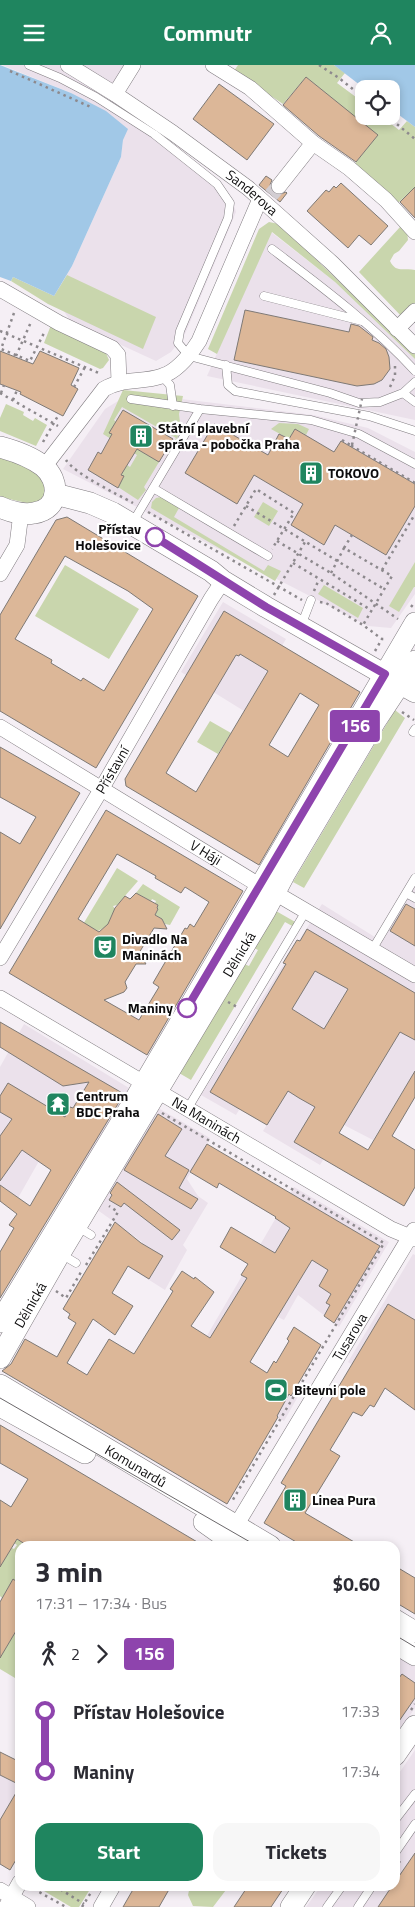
<!DOCTYPE html>
<meta charset="utf-8">
<style>
body{margin:0;font-family:"Titillium Web",sans-serif;background:#f7f7f7;color:#2b2b33;height:100vh;display:flex;flex-direction:column;font-size:19px;white-space:nowrap}
*{box-sizing:border-box;margin:0}
p{font-size:16px;color:#7c7c81}
.icon{flex:none;width:28px;height:28px;fill:none;stroke:currentColor;stroke-width:2;stroke-linecap:round;stroke-linejoin:round}
.map{position:relative;flex:1;overflow:hidden}
.side{position:absolute;left:15px;top:1476px;width:385px;height:350px;display:flex;flex-direction:column;background:#fff;border-radius:15px;box-shadow:0 2px 8px #0003}
.side>*{flex:none}
.badge{padding:0 10px;border-radius:4px;font-size:18px;line-height:32px}
.fabs{position:absolute;left:355px;top:15px;display:grid;gap:10px}
.fabs a{display:grid;place-items:center;width:45px;height:45px;border-radius:10px;background:#fff;box-shadow:0 2px 8px #0003;font-size:25px}
.map>.badge{position:absolute;translate:-50% -50%;box-shadow:0 0 0 2px #fff}
.legs{display:flex;align-items:center;gap:8px;height:55px;padding:0 20px;font-size:16px}
.legs p{margin-inline-start:auto}
.headline{display:flex;align-items:center;justify-content:space-between;height:85px;padding:0 20px}
h1{font-size:28px;font-weight:700;line-height:38px}
.button{display:flex;gap:10px;margin-top:auto;padding:10px 20px}
.button a{flex:1;height:58px;border-radius:15px;background:#1f855f;color:#fff;font-size:20px;font-weight:700;line-height:58px;text-align:center}
.button a+a{background:#f7f7f7;color:#2b2b33}
ul{padding:0 20px;list-style:none}
li{display:flex;align-items:center;gap:18px;height:60px;font-size:19px}
li i{display:grid;place-items:center;width:8px;height:100%;margin:0 6px;background:currentColor}
li i::after{content:'';width:12px;height:12px;margin:-6px;border:4px solid;border-radius:50%;background:#fff}
li p{margin-inline-start:auto}
li:first-child i{background:linear-gradient(#0000 50%,currentColor 0)}
li:last-child i{background:linear-gradient(currentColor 50%,#0000 0)}
header{display:flex;justify-content:space-between;align-items:center;height:65px;padding:0 20px;background:#1f855f;color:#fff;font-size:22px;font-weight:700}
.map>svg:first-child{display:block}
.built{fill:#ebe1eb}
.green{fill:#c9d6ad}
.water{fill:#a1c8e7}
.building{fill:#dcb798;stroke:#7e7975;fill-rule:evenodd}
.lines{fill:none;stroke-linecap:round;stroke-linejoin:round}
.street-tunnel{stroke:#d2cdd2;stroke-width:15;stroke-dasharray:15 8;stroke-linecap:butt}
.lane-casing{stroke:#807c80;stroke-width:9}
.street-casing{stroke:#807c80;stroke-width:16}
.secondary-casing{stroke:#807c80;stroke-width:22}
.path{stroke:#8d898d;stroke-width:2.5;stroke-dasharray:2.5 4;stroke-linecap:butt}
.lane{stroke:#fff;stroke-width:8}
.street{stroke:#fff;stroke-width:15}
.secondary{stroke:#fff;stroke-width:21}
.tram{stroke:#6b686b;stroke-width:1}
.path-bridge{stroke:#8d898d;stroke-width:2.5;stroke-dasharray:2.5 4;stroke-linecap:butt}
.line-1-casing{stroke:#fff;stroke-width:11}
.line-1{stroke:#8e44ad;stroke-width:8}
.stop-1-dot{fill:#fff;stroke:#8e44ad;stroke-width:2.5}
.labels{text-anchor:middle;stroke-width:4.5;stroke-linejoin:round;paint-order:stroke}
.street-label{font-size:14px;fill:#0d0c0d;stroke:#fff}
.poi-label{font-size:14px;font-weight:bold;fill:#0d0c0d;stroke:#fff;text-anchor:start}
.stop-label{font-size:14px;font-weight:bold;fill:#0d0c0d;stroke:#fff;text-anchor:end}
</style>
<header><svg class="icon" aria-label="menu" viewBox="0 0 24 24"><path d="M4 6h16M4 12h16M4 18h16"/></svg>Commutr<svg class="icon" aria-label="person" viewBox="0 0 24 24"><circle cx="12" cy="8" r="4"/><path d="M4 21q1-7 8-7t8 7"/></svg></header>
<div class="map">
<svg width="415" height="1842" viewBox="0 0 415 1842">
<rect width="100%" height="100%" fill="#f5eff5"/>
<path class="built" d="M2,0H127L108,33L224,121L233,137L236,147L185,269L171,287L156,296L71,257L54,231L72,201L121,92L123,75L71,28Z
M271,167L335,217L415,294V355L207,311Z
M131,328L313,350L368,363L415,387V529L391,563L368,561L63,404L105,344Z
M223,537L286,574L244,646L181,607Z
M415,809V1006L373,1075L344,1060L320,1100L263,1066L288,1026L254,1020L236,1050L201,1030L322,839L378,874Z
M24,959L129,1023L130,1035L86,1108L47,1082L18,1133L0,1120V1002Z
M153,1040L210,1073L187,1114L198,1131L208,1138L183,1180L187,1185L165,1225L127,1201L142,1177L92,1141Z
M294,1122L389,1177L339,1262L298,1230L284,1255L278,1252L250,1297L300,1328L284,1356L252,1337L181,1315Z
M413,1189L415,1190V1345L348,1297Z
M395,1584L415,1596V1643L395,1672Z
M415,1685V1842H306L321,1821H395V1714Z
M0,1687L20,1697V1788L0,1799Z"/>
<path class="green" d="M238,0H334L345,8L337,18L364,38V51H381L399,65L407,56L415,62V122L397,139L354,100L377,70L306,12L283,39L234,6Z
M269,157L279,159L415,289V294L335,217L272,167L217,289L208,284L259,164Z
M400,162H404L407,166L408,175L399,186L394,189L390,196C396,209 405,202 415,205V241L403,253L359,207Z
M67,210L156,252L143,284L48,239L11,216L13,212L54,231Z
M51,260L105,286L109,295L103,303L100,304L44,278Z
M123,325L183,331L179,349L181,366L165,394L176,373L122,342L114,355L116,357L110,368L159,397L144,422L146,425L138,435L118,422L124,411L121,410L127,400L130,402L137,390L103,369Z
M6,339L24,347L23,350L33,356L35,353L47,360L36,381L0,366V353Z
M279,358L298,359L309,364L306,370L295,364L289,374L271,364Z
M0,392C13,397 39,402 44,417C45,421 46,426 46,429L39,437L27,438L0,432Z
M161,432L179,443L174,452L264,506L268,500L281,506L275,516L151,443L152,437L156,433Z
M263,437L278,446L269,461L254,452Z
M415,497V522H414L399,547L389,541Z
M65,500L139,544L109,594L35,551Z
M324,520L363,543L358,553L318,529Z
M395,645L405,653L304,823L293,817Z
M210,656L231,668L218,689L197,677Z
M117,803L138,816L117,840L113,841L115,844L110,854L109,860L98,866L94,864L92,867L82,861Z
M143,819L180,842L170,860L165,859L162,854L155,850L158,844L157,843L158,840L155,838L156,836L152,834L151,836L136,828Z
M276,846L297,858L294,862L285,857L191,1015L179,1008L244,899L249,901L258,885L254,883Z
M17,1474L28,1481H20V1519L13,1515L2,1533L0,1531V1490L5,1493L12,1483L14,1484L17,1480L14,1478Z
M20,1564V1616L0,1604V1582L5,1584L16,1566L18,1568Z
M40,1821H92L79,1842H71L39,1823Z
M190,1821H229L213,1842L193,1841L188,1830Z"/>
<path class="water" d="M0,0L71,28L106,46L128,64L123,75L121,92L72,201L54,231L13,212L11,216L0,212Z
M334,0H415V62L391,44V24H365Z"/>
<path class="building" d="M306,12L378,70L356,97L319,71L283,40Z
M219,19L274,59L247,95L193,54Z
M266,111L272,115L270,120L273,128L278,130L286,127L287,128L280,137L259,120Z
M341,118L388,161L371,180L359,170L348,183L307,146L326,125L329,127L334,121L336,123Z
M415,122V153L400,137Z
M245,245L349,267L351,259L359,261L373,272L372,275L379,278L386,284L389,292L390,304L382,315L374,319L357,321L234,295Z
M0,286L33,299L40,286L79,303L71,320L78,324L63,351L20,329L21,327L0,319Z
M123,345L173,374L159,397L137,384L121,410L124,411L118,423L88,405L98,387L101,389L112,369L109,368Z
M214,359L268,390L279,369L289,374L295,364L334,387L341,376L415,419V441L386,490L335,460L324,480L291,460L303,439L254,410L237,439L185,408Z
M67,452L198,531L96,703L0,646V550L56,455ZM65,491L128,526L153,544L104,626L83,613L81,616L51,598L52,595L15,574Z
M224,546L360,627L259,800L126,721L125,714ZM240,589L268,606L196,727L166,708L236,590L239,591ZM300,628L319,640L288,692L269,680Z
M0,682L80,728L0,864V767L20,779L36,752L0,732Z
M106,745L243,826L147,990L9,908ZM117,789L156,811L155,813L181,828L185,822L209,837L194,862L190,859L187,864L185,863L153,918L159,922L139,955L104,935L124,927L127,923L125,917L136,899H146L139,888L154,863L167,864L162,854L155,850L158,844L157,843L158,840L136,828L130,834L125,831L115,843L108,859L99,867L78,854Z
M406,839L415,844V881L390,866Z
M307,864L415,928V975L400,967L339,1068L368,1085L415,1006V1032L392,1071L415,1085V1122L404,1141L294,1077L315,1042L299,1033L288,1026L267,1060L210,1027L286,899L283,898L297,875L300,876ZM315,906L348,924L324,964L292,944Z
M0,957L124,1029L0,1233V1187L14,1163L9,1160L17,1149L0,1136V1120L30,1141L51,1105L22,1085L0,1116V1071L12,1054L0,1047V1031L8,1018L65,1052L70,1042L73,1043L89,1017L63,1021L0,982Z
M158,1049L182,1064L165,1091L189,1105L179,1123L198,1134L191,1144L124,1105Z
M207,1079L380,1181L334,1258L324,1251L330,1240L326,1238L331,1229L319,1221L328,1205L312,1195L250,1297L267,1308L274,1296L276,1298L289,1276L287,1274L294,1262L321,1280L291,1331L289,1329L277,1351L278,1352L227,1439L2,1306L11,1299L25,1274L57,1292L76,1258L68,1253L70,1249L63,1244L115,1157L141,1178L163,1191L149,1214L128,1201L112,1228L133,1241L115,1270L93,1254L67,1298L87,1310L109,1274L134,1289L170,1231L173,1226L170,1224L182,1206L194,1214L195,1212L214,1227L191,1261L210,1273L247,1213L241,1210L248,1199L220,1182L231,1162L275,1188L290,1163L275,1153L276,1152L219,1118L217,1123L190,1107Z
M117,1117L180,1165L172,1175L124,1138L121,1142L109,1135L112,1130L110,1128Z
M388,1239L415,1255V1345L385,1323L374,1342L370,1340L362,1351L353,1347L330,1385L340,1391L305,1448L361,1481H303L264,1458L286,1421L281,1418Z
M0,1360L140,1443L204,1481H28L17,1474L0,1502V1435L11,1442L28,1414L0,1398Z
M395,1501L415,1513V1549L395,1537Z
M13,1514L20,1519V1569L16,1566L0,1593V1537Z
M402,1609L415,1618V1633L395,1662V1618Z
M0,1687L20,1697V1720L0,1710Z
M20,1721V1788L10,1805L0,1799V1755Z
M415,1788V1842H378L392,1821H395V1817Z
M135,1821H171L159,1842H123Z
M248,1821H285L271,1842H234Z"/>
<g class="lines">
<path class="street-tunnel" d="M271,130L279,121"/>
<g class="lane-casing">
<path id="lane" d="M29,0L60,13L96,32L154,69L217,119L230,138L228,153L180,266L178,278L189,291L330,328L359,338L380,337L403,328L415,317
M272,184C322,222 373,260 415,306
M264,231L362,256
M226,300L228,320L235,326L369,351L415,366
M162,311L170,320L173,341
M403,328L415,337
M131,334L200,344
M153,423L268,491
M133,457L200,344L311,355L359,369L415,399
M301,561L311,535
M413,667L415,664
M406,828L415,813
M372,885L406,828L415,833
M188,1043L306,846
M78,1162L91,1170
M61,1189L76,1198
M395,1755L415,1729
M395,1788L415,1759
M327,1842L342,1821
M358,1842L372,1821"/>
</g>
<g class="street-casing">
<g id="street">
<path id="s1" d="M68,0L115,29L173,68L248,123L332,198L415,281"/>
<path d="M213,0L250,23L313,78L349,103L386,135L415,167"/>
<path d="M115,29L133,0"/>
<path d="M279,121L313,78"/>
<path d="M0,224L59,258L112,283L118,290L119,317"/>
<path d="M397,264L415,246"/>
<path d="M44,402L104,324C122,313 142,318 162,311C178,306 190,290 199,276L260,134"/>
<path d="M0,509L17,480L21,448"/>
<path id="s2" d="M0,662L254,817L282,832L415,910"/>
<path id="s3" d="M0,893L102,723L211,534L223,516"/>
<path id="s4" d="M0,933L391,1164L415,1174"/>
<path id="s5" d="M231,1469L414,1165"/>
<path d="M0,1825L28,1842"/>
<path d="M6,1842L20,1817"/>
<path d="M101,1842L113,1821"/>
</g>
</g>
<g class="secondary-casing">
<g id="secondary">
<path d="M0,382C15,386 30,391 43,401C60,415 61,444 34,448C24,450 10,447 0,442"/>
<path d="M55,429L90,438L113,448L211,506L223,516L266,542L415,627"/>
<path d="M0,1257L133,1038L415,558"/>
<path id="s6" d="M0,1293L60,1188L265,846L284,810L376,655L415,596"/>
<path id="s7" d="M0,1320L270,1481"/>
<path d="M0,1341L85,1388"/>
<path d="M204,1457L238,1481"/>
<path d="M395,1555L415,1567"/>
<path d="M395,1578L415,1590"/>
<path d="M395,1690L415,1661"/>
<path d="M291,1842L305,1821"/>
</g>
</g>
<path class="path" d="M319,0L339,13L364,33
M10,6L93,43
M387,51L415,74
M14,248L1,284L30,296L45,266
M0,266L101,309
M16,291L31,257
M74,322L85,302
M390,322L395,311V301
M0,328L58,361
M1,328L4,320
M13,335L17,325
M342,375L352,381
M43,377L59,349
M352,380V381L415,418
M66,395C75,409 117,429 133,438
M246,441L384,524
M148,447L302,535
M234,461L256,424L294,448L272,484
M277,476L331,508L398,554
M344,483L352,470
M293,498L371,545
M382,505L415,449
M331,508L344,483L392,511L363,560
M314,526L319,514
M274,530L305,477
M320,537L326,538L363,560L382,574H386
M411,542L415,537
M375,586L382,574
M402,647L414,655
M228,937L239,943
M162,1048L384,1178L231,1438
M86,1200L118,1147L109,1141
M56,1226L66,1233L81,1207
M411,1645L415,1639
M395,1803L400,1796
M38,1821L39,1827L66,1842
M55,1821L84,1839
M82,1842L95,1821"/>
<use href="#lane" class="lane"/>
<use href="#street" class="street"/>
<use href="#secondary" class="secondary"/>
<path class="tram" d="M0,1333L257,1481
M395,1570L415,1582"/>
<path class="path-bridge" d="M352,380L362,334"/>
</g>
<g class="lines">
<g class="line-1-casing">
<path id="line-1" d="M155,472L266,542L385,609L187,943"/>
</g>
<use href="#line-1" class="line-1"/>
</g>
<defs>
<g id="building-square" transform="scale(1.25)"><rect x="-9" y="-9" width="18" height="18" rx="4" fill="#1f855f" stroke="#fff"/><path d="M-4-6H4V6H1V3H-1V6H-4ZM-2.5-4.3h1.7v1.8h-1.7ZM.8-4.3h1.7v1.8H.8ZM-2.5-1h1.7V.8h-1.7ZM.8-1h1.7V.8H.8Z" fill="#fff"/></g>
<g id="theatre-square" transform="scale(1.25)"><rect x="-9" y="-9" width="18" height="18" rx="4" fill="#1f855f" stroke="#fff"/><path d="M-5-5.5Q0-4 5-5.5V0Q5 5 0 6Q-5 5-5 0ZM-3.3-2.5H-1v1.5H-3.3ZM1-2.5H3.3v1.5H1ZM-2.8 1Q0 5.5 2.8 1Z" fill="#fff"/></g>
<g id="temple-square" transform="scale(1.25)"><rect x="-9" y="-9" width="18" height="18" rx="4" fill="#1f855f" stroke="#fff"/><path d="M0-6L5-2H3V0L6.5 2.5H4V6H1.5V3h-3V6H-4V2.5H-6.5L-3 0V-2H-5Z" fill="#fff"/></g>
<g id="stadium-square" transform="scale(1.25)"><rect x="-9" y="-9" width="18" height="18" rx="4" fill="#1f855f" stroke="#fff"/><path d="M0-5a6.5 5 0 1 0 0 10a6.5 5 0 1 0 0-10ZM-3.5-1.8h7v3.6h-7Z" fill="#fff"/></g>
</defs>
<g fill-rule="evenodd">
<use href="#building-square" x="141" y="371"/>
<use href="#building-square" x="311" y="408"/>
<use href="#theatre-square" x="105" y="882"/>
<use href="#temple-square" x="58" y="1039"/>
<use href="#stadium-square" x="276" y="1325"/>
<use href="#building-square" x="295" y="1435"/>
</g>
<g class="stop-1-dot">
<circle cx="155" cy="472" r="9"/>
<circle cx="187" cy="943" r="9"/>
</g>
<g class="labels">
<g class="street-label">
<text dy="5" stroke="none"><textPath href="#s1" startOffset="224">Sanderova</textPath></text>
<text dy="5" stroke="none"><textPath href="#s3" startOffset="219">Přístavní</textPath></text>
<text dy="5" stroke="none"><textPath href="#s2" startOffset="241">V Háji</textPath></text>
<text dy="5" stroke="none"><textPath href="#s6" startOffset="469">Dělnická</textPath></text>
<text dy="5" stroke="none"><textPath href="#s4" startOffset="240">Na Maninách</textPath></text>
<text dy="5" stroke="none"><textPath href="#s6" startOffset="61">Dělnická</textPath></text>
<text dy="5" stroke="none"><textPath href="#s5" startOffset="230">Tusarova</textPath></text>
<text dy="5" stroke="none"><textPath href="#s7" startOffset="158">Komunardů</textPath></text>
</g>
<g class="poi-label">
<text x="158" y="368">Státní plavební<tspan x="158" dy="16">správa - pobočka Praha</tspan></text>
<text x="328" y="413">TOKOVO</text>
<text x="122" y="879">Divadlo Na<tspan x="122" dy="16">Maninách</tspan></text>
<text x="76" y="1036">Centrum<tspan x="76" dy="16">BDC Praha</tspan></text>
<text x="294" y="1330">Bitevni pole</text>
<text x="312" y="1440">Linea Pura</text>
</g>
<g class="stop-label">
<text x="141" y="469">Přístav<tspan x="141" dy="16">Holešovice</tspan></text>
<text x="173" y="948">Maniny</text>
</g>
</g>
</svg>
<div class="fabs">
<a><svg class="icon" aria-label="locate" viewBox="0 0 24 24"><circle cx="12" cy="12" r="6"/><path d="M12 2v4M12 18v4M2 12h4M18 12h4"/></svg></a>
</div>
<b class="badge" style="left:355px;top:661px;background:#8e44ad;color:#fff">156</b>
<section class="side">
<div class="headline"><div><h1>3 min</h1><p>17:31 – 17:34 · Bus</p></div><b>$0.60</b></div>
<div class="legs"><svg class="icon" aria-label="walk" viewBox="0 0 24 24"><circle cx="13" cy="4" r="2"/><path d="M13 8l-2 6 4 7M11 14l-3 7M7 12l3-4h3l4 4"/></svg>2<svg class="icon" aria-label="forward" viewBox="0 0 24 24"><path d="M9 5l7 7-7 7"/></svg><b class="badge" style="background:#8e44ad;color:#fff">156</b></div>
<ul>
<li><i style="color:#8e44ad"></i><b>Přístav Holešovice</b><p>17:33</p></li>
<li><i style="color:#8e44ad"></i><b>Maniny</b><p>17:34</p></li>
</ul>
<div class="button"><a>Start</a><a>Tickets</a></div>
</section>
</div>
